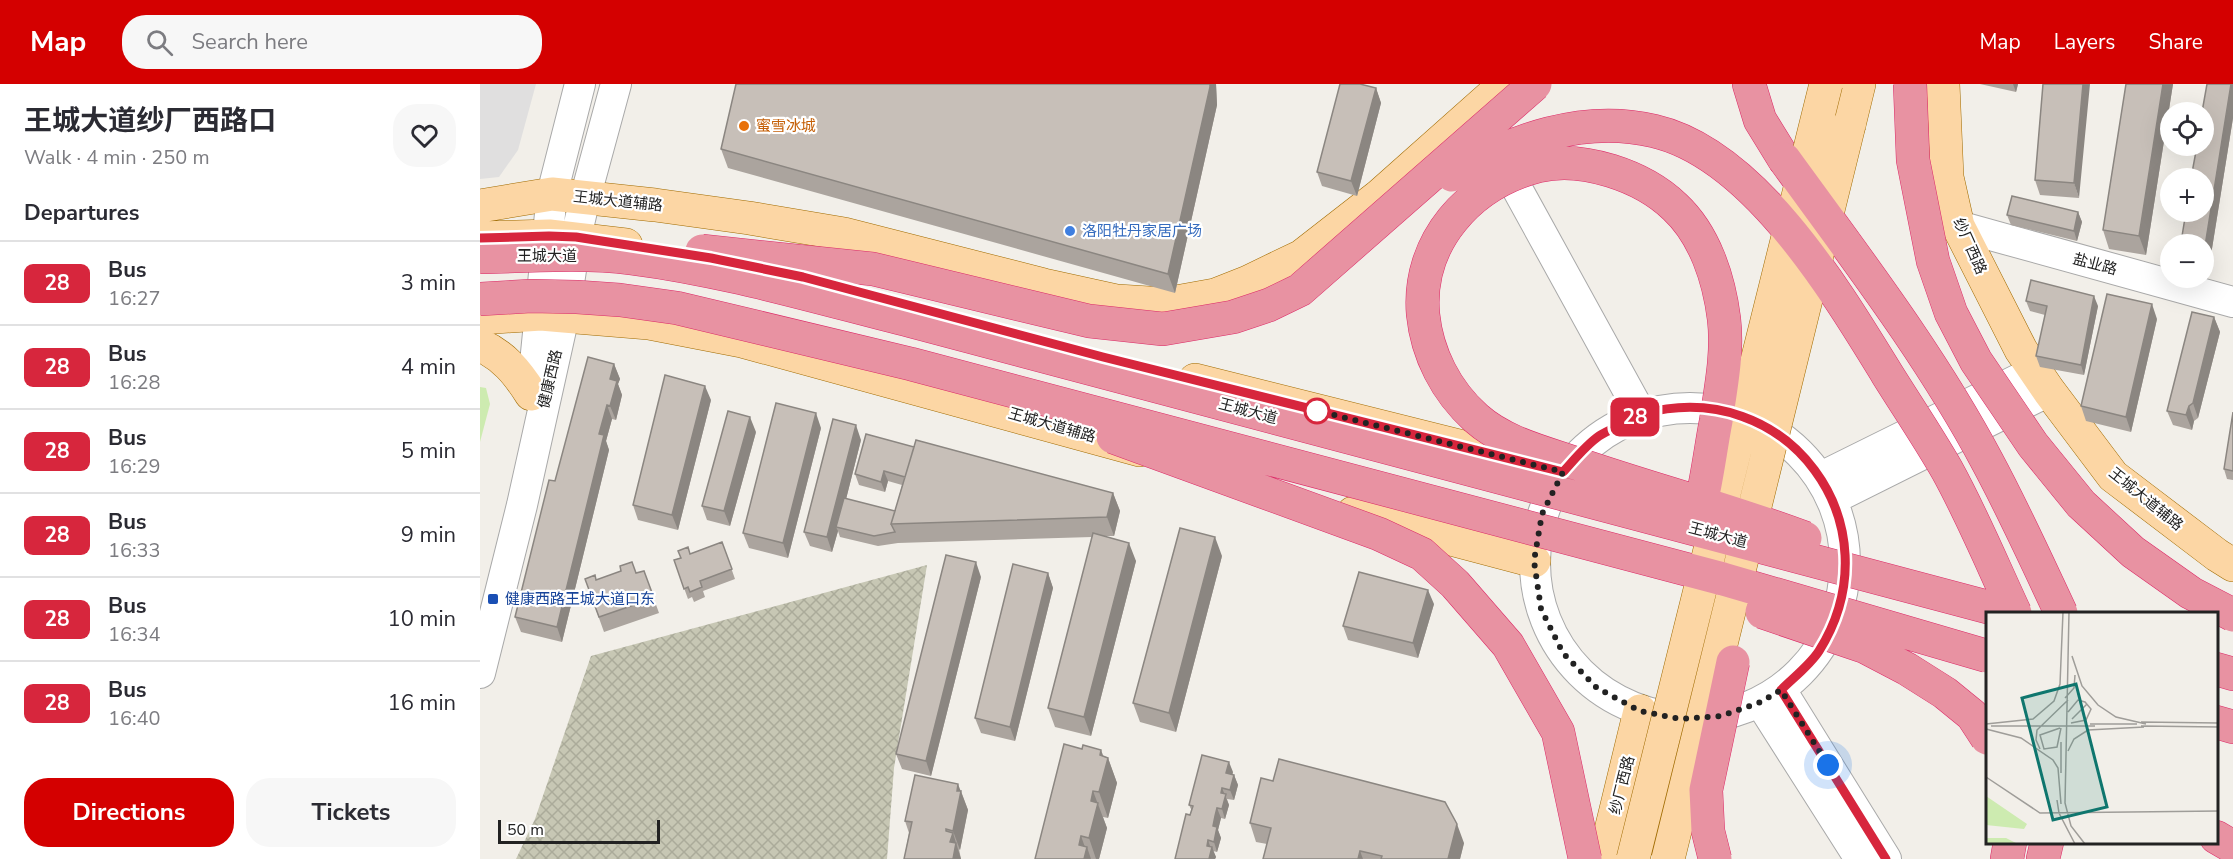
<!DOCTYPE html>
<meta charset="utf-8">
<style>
body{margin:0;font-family:"Nunito Sans","Noto Sans SC",sans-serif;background:#f7f7f7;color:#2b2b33;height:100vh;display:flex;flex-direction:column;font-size:22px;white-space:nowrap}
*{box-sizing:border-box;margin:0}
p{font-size:20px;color:#7c7c81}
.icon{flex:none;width:33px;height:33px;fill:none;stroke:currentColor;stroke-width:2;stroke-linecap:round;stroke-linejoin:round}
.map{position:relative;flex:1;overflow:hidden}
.side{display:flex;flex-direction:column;background:#fff;width:480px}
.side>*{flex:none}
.badge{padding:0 12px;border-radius:9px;font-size:21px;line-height:39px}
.fabs{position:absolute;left:1680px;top:18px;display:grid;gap:12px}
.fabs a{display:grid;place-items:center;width:54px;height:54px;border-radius:50%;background:#fff;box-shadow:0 6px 24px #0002;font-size:30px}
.scale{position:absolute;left:18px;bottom:15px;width:162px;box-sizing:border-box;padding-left:6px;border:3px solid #222;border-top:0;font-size:16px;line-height:21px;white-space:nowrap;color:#222;-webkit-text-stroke:4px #fff;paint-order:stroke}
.you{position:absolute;width:30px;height:30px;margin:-15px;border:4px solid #fff;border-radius:50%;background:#1a73e8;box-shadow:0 0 0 9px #1a73e833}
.map>.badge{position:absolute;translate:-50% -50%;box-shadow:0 0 0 3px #fff}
h2{padding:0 24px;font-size:22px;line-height:54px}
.round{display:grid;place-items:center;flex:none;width:63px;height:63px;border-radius:24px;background:#f7f7f7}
.summary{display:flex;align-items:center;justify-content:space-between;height:102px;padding:0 24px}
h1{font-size:28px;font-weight:700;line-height:45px}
.cta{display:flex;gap:12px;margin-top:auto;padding:12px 24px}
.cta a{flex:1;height:69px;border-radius:24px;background:#d40000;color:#fff;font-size:24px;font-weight:700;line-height:69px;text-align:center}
.cta a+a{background:#f7f7f7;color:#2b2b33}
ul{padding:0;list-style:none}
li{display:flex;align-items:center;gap:18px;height:84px;padding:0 24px;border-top:2px solid #e1e1e2}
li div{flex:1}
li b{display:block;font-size:22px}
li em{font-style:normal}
li .badge{min-width:66px;font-weight:700;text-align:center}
header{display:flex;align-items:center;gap:36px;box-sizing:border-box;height:84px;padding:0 30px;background:#d40000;color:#fff}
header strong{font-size:28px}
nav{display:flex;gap:33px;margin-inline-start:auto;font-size:21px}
.search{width:420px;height:54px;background:#f7f7f7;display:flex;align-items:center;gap:15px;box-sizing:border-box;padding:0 21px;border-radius:24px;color:#7c7c81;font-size:22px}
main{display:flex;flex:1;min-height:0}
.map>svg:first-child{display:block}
.residential{fill:#e0dfdf}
.construction{fill:url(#construction-cross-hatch)}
.grass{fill:#cdebb0}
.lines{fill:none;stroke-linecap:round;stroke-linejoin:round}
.minor-casing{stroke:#a9a9a9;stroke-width:32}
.major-casing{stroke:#a06b00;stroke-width:34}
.highway-casing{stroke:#dc2a67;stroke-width:34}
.minor{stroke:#fff;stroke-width:30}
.major{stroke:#fcd6a4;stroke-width:33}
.highway{stroke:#e892a2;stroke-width:33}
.major-bridge-casing{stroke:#a06b00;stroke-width:34;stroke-linecap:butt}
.highway-bridge-casing{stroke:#dc2a67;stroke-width:34;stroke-linecap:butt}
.major-bridge{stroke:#fcd6a4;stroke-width:33}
.highway-bridge{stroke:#e892a2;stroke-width:33}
.wall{fill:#aba49e}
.shaded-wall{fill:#8b8681}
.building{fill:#c7bfb8;stroke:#8b8681;stroke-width:1.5}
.line-casing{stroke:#fff;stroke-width:14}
.line{stroke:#d7263d;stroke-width:9}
.walk{stroke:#222;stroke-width:6;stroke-dasharray:0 10.8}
.food-dot{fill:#e8710a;stroke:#fff;stroke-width:2}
.shop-dot{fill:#3f7fe0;stroke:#fff;stroke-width:2}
.stop-dot{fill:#fff;stroke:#d7263d;stroke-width:3}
.transit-dot{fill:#1a4fb4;stroke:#fff;stroke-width:2}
.labels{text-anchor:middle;stroke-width:4.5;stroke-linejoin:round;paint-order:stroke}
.food-label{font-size:15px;fill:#c56008;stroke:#fff;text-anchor:start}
.street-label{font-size:15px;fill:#222;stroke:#fff}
.shop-label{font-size:15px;fill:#366cbe;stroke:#fff;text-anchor:start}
.transit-label{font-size:15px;fill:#164399;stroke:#fff;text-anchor:start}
.inset-road{fill:none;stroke:#9f9d99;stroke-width:1.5}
.view{fill:#0f766e;fill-opacity:0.15;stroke:#0f766e;stroke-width:3}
.inset-edge{fill:none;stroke:#222;stroke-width:3}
</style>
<header>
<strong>Map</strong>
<div class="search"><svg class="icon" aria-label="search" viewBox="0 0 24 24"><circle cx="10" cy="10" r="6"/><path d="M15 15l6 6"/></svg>Search here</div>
<nav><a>Map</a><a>Layers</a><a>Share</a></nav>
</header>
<main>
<section class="side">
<div class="summary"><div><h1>王城大道纱厂西路口</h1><p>Walk · 4 min · 250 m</p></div><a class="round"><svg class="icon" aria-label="heart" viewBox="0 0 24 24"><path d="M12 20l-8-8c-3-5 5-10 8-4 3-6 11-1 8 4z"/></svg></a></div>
<h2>Departures</h2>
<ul>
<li><span class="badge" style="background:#d7263d;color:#fff">28</span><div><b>Bus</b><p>16:27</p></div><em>3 min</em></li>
<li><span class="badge" style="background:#d7263d;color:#fff">28</span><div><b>Bus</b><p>16:28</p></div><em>4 min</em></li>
<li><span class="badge" style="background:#d7263d;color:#fff">28</span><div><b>Bus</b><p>16:29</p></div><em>5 min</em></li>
<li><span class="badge" style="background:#d7263d;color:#fff">28</span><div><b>Bus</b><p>16:33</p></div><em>9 min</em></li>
<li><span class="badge" style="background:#d7263d;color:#fff">28</span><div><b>Bus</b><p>16:34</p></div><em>10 min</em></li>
<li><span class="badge" style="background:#d7263d;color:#fff">28</span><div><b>Bus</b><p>16:40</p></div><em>16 min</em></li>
</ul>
<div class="cta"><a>Directions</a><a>Tickets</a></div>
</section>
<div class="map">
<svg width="1753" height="775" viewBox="0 0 1753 775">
<defs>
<pattern id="construction-cross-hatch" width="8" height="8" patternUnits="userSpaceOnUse" patternTransform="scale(1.5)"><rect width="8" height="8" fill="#c7c7b4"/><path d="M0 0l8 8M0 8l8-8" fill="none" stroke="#abab9a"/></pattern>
</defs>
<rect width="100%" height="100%" fill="#f2efe9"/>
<path class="residential" d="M0,0H56L38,66L19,93L0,95Z"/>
<path class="construction" d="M447,481L414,684L407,775H36L55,735L111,572Z"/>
<path class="grass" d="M0,303L6,304L10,320L0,358Z"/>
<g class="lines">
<g class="minor-casing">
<path id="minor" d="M1018,70L1161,330
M1478,142L1753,218
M54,289L72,110L100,0
M1055 479a155 155 0 1 1 310 0a155 155 0 1 1-310 0Z
M1341,393L1555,287
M1353,415L1569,307
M0,589L42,421L84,232L96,153L105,114L136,0
M1301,606L1406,775
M1280,618L1380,775"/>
</g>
<g class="major-casing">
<path id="major" d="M1463,0L1467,93L1478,142L1541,266L1569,307L1633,392L1737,471L1753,481
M1369,41L1379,0
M0,122L72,110L175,121L269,134L364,150L564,201L637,217L685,220L735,211L768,198L822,172L899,112L1025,0
M0,154L69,152L146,161
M0,234L61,230L84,232L169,239L262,257L660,366
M0,261C24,272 37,288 51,310
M715,296L1079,387
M873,429L1054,477
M1124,775L1160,627"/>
</g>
<g class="highway-casing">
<path id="highway" d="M1269,0L1280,36L1304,75
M1736,585L1753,590
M1736,638L1753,643
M1736,753L1753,763
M1527,775L1530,758
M1563,775L1567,758"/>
</g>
<use href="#minor" class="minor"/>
<use href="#major" class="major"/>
<use href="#highway" class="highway"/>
<g class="major-bridge-casing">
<path id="major-bridge" d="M1153,775L1346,0
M1188,775L1369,41"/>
</g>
<g class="highway-bridge-casing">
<path id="highway-bridge" d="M1430,0L1433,76L1453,177L1471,229L1496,277L1553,361L1601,420L1653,468L1711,509L1753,531
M1304,75C1375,173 1450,270 1507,377C1534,427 1557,478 1581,529
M972,91C1033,56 1103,30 1174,47C1274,70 1356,207 1407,290C1427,322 1448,353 1467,386C1492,431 1513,482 1535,529
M222,167L393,185L609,237L683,245L753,233L789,221L820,206L1055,0
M0,173C50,172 101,168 151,174C246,186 339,214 431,237L1530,529
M0,215L51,212L97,213L140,216L197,224L431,280L1243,495L1507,572
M633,353L899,450L942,470L975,500L1028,561L1078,648L1105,775
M1222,415C1228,389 1231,363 1236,337C1241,303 1248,269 1244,235C1239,195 1225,151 1195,123C1163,92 1102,71 1058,82C989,100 937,158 943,230C947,270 966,307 996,334C1024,359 1063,368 1098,380C1174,406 1251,426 1325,454
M1282,528L1385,563L1427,585L1465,609L1492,631L1507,654
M1235,775L1228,747L1226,706L1253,578"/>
</g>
<use href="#major-bridge" class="major-bridge"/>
<use href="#highway-bridge" class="highway-bridge"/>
</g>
<path class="wall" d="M256,0H736L737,21L695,209L248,84L241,65Z
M1500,0H1538L1536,8Z
M1563,0L1599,114L1560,111L1555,96Z
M1646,0H1693L1666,171L1629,165L1623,146Z
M1753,0V34L1730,177L1724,176V160H1702L1701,158Z
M896,4L901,19L877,112L842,102L837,88Z
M1598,128L1602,138L1597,157L1531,141L1527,131Z
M1546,217L1618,222L1604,291L1560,283L1556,272L1565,231L1550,227Z
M1734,233L1740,248L1718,334L1714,337L1712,346L1693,341L1687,327Z
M1677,235L1651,348L1606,337L1601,322Z
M134,280L140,295L138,300L142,311L136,336L132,335L126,357L129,366L82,558L41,548L35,533L75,397Z
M231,316L198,446L158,436L153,421Z
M1753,328V396L1747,395L1744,385Z
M341,344L308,474L269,464L263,449Z
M276,348L250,442L227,436L222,422Z
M381,356L366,415L415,427L422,401L408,397L405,408L379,401L375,390L434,363L633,409L640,427L634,452H624L656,477L611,652L575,643L568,624L612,453L418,459L398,462L360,453L358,447L352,468L330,462L324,448Z
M242,458L255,495L223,507L225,513L214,518L212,513L208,515L194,476Z
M742,472L696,648L660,638L653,619Z
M164,487L179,529L124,548L105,495L116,496L156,489Z
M568,489L573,504L535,657L501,649L495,634Z
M501,493L451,692L422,685L416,670Z
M954,520L938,574L868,556L863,542Z
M624,672L628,674L637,699L628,734L623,733L627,744L619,775H555Z
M753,688L752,691H754L758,701L754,716L747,715L749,721L745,735L741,734L738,746L741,754L737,768L733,767L736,773L735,775H695L712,727L709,721Z
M481,707L488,726L480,766L479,765L481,775H424L429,749L425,737Z
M770,739L984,759L980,775H783L787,760L776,758Z"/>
<path class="shaded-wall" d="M730,0H736L737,21L695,209L688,190Z
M1533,0H1538L1536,8Z
M1603,0H1610L1599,114L1594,99Z
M1683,0H1693L1666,171L1659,152Z
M1751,0H1753V34L1730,177L1725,162Z
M896,4L901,19L877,112L871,97Z
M1598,128L1602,138L1597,157L1594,147Z
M1614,212L1618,222L1604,291L1601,281Z
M1672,220L1677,235L1651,348L1646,333Z
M1734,233L1740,248L1718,334L1713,319Z
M134,280L140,295L138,300L142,311L136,336L130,322V295Z
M225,302L231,316L198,446L192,431Z
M127,321L132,335L126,357L129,366L82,558L77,543L119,350Z
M1709,322L1714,337L1712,346L1706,331Z
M336,329L341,344L308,474L303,459Z
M270,333L276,348L250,442L244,427Z
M376,341L381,356L359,443H356L358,447L352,468L347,453Z
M404,387L408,397L405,408L401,398Z
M633,409L640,427L634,452L627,433Z
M735,453L742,472L696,648L689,629Z
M649,459L656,477L611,652L604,633Z
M496,478L501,493L451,692L446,677Z
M568,489L573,504L535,657L530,643Z
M948,506L954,520L938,574L933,559Z
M621,666L626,679L628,674L637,699L628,734L619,708L620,671Z
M749,678L753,688L750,699L746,689Z
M754,691L758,701L754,716L750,706Z
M478,700L488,726L480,766L473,747Z
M742,704L749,721L745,735L742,725L741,709Z
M613,707L627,744L619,775H616L609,754L611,717Z
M737,724L741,734L738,746L741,754L737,768L734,758L733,742Z
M977,740L984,759L980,775H968Z
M466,745L471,757L473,749L481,775H473L466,747Z
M601,752L606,766L607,763L611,775H604L599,761Z
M728,756L731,765L732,763L736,773L735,775H729L727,762Z
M880,767L883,775H878Z"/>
<path class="building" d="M256,0H730V3L688,190L241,65Z
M860,0H880L896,4L871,97L837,88Z
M1563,0H1603L1594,99L1555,96Z
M1646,0H1683L1659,152L1623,146Z
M1727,0H1751L1725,162H1724V160H1714L1701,158L1706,128H1724V94H1711L1717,62H1724V28H1722Z
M1532,112L1598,128L1594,147L1527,131Z
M1551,196L1614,212L1601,281L1556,272L1567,222L1546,217Z
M1627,210L1672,220L1646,333L1601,322Z
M1712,228L1734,233L1713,319L1709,322L1706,331L1687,327Z
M108,273L134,280L130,295L137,297L130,322L127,321L119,350L124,351L77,543L35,533L69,396L75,397Z
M185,291L225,302L192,431L153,421Z
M296,319L336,329L303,459L263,449Z
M248,327L270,333L244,427L222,422Z
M1753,328V387L1744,385Z
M353,335L376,341L347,453L324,448Z
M386,350L434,363L425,393L404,387L401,398L375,390Z
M436,356L633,409L627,433L411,440Z
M364,414L415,427L411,440L415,448L394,452L356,443Z
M700,444L735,453L689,629L653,619Z
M613,449L649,459L604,633L568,624Z
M242,458L252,485L220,497L222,503L210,508L208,503L204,505L194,476L201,474L198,467L208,463L210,470Z
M466,471L496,478L446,677L416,670Z
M152,478L156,489L164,487L174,514L119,533L105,495L115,491L116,496L141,487L140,482Z
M533,480L568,489L530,643L495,634Z
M879,488L948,506L933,559L863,542Z
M584,660L602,665L603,661L621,666L620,671L628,674L619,708L613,707L611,717L618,719L609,754L601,752L599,761L607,763L604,775H555Z
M722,671L749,678L746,689L754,691L750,706L742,704L741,709L746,710L742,725L737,724L735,732L733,742L737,743L734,758L728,756L727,762L732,763L729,775H695L706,730L710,731L713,722L709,721Z
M799,675L965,718L977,740L968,775H901L902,772L880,767L878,775H783L791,744L770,739L781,694L793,697Z
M435,691L478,700L477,707H481L473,747L466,745V747L473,749L470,758L476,759L473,775H424L432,738L425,737Z"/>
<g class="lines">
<g class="line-casing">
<path id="line" d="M0,154L69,152L96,153L231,174L323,193L623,273L1083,388C1094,376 1106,361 1119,352C1126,347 1135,344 1143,340C1149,336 1156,332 1163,330C1307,290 1418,441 1339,567C1330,581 1313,594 1301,606L1406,775"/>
</g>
<use href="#line" class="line"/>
<path class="walk" d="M837,327L830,325L1083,388L1062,430L1054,477L1061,525L1083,569L1117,604L1160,627L1200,635L1241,632L1281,618L1301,606L1348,681"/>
</g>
<circle class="food-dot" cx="264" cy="42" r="6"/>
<circle class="shop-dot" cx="590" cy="147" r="6"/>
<circle class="stop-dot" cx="837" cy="327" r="12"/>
<rect class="transit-dot" x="7" y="509" width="12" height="12" rx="3"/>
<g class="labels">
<g class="food-label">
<text x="276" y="47">蜜雪冰城</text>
</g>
<g class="street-label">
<text transform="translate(138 117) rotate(6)" y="5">王城大道辅路</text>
<text transform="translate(1490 162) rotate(66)" y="5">纱厂西路</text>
<text x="67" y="177">王城大道</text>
<text transform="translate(1615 180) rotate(15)" y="5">盐业路</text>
<text transform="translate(70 295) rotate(-77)" y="5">健康西路</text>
<text transform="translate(768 327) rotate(15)" y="5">王城大道</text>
<text transform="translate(572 341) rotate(16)" y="5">王城大道辅路</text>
<text transform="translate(1666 415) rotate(39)" y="5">王城大道辅路</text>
<text transform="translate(1238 451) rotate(15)" y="5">王城大道</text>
<text transform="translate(1142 701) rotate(-76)" y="5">纱厂西路</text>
</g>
<g class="shop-label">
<text x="602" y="152">洛阳牡丹家居广场</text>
</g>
<g class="transit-label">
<text x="25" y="520">健康西路王城大道口东</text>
</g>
</g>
<g transform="translate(1506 528)">
<rect width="232" height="232" fill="#f2efe9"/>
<path d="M0,184L41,212L38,217L0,213ZM0,226H20L32,232H0Z" fill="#cdebb0"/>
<path class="inset-road" d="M83,0L79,191L85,214L99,232M86,44L96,74L112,93L130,105L160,112M79,86L88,76L89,63M82,100L92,88L99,90L105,97L100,108L85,111M86,107L101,92M155,110L233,111M0,112L47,107L68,89L74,72L77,0M104,112H151M5,114H109M155,114L233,115M74,116L54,123L58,137L71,135L75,116M0,117L35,126L67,148L72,156L75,192M54,137L50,128L51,118L82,88M82,139L88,127L102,118L158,115M75,161V130M0,165L54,201L233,199M71,188L73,201L89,232"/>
<path class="view" d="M90,72L121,195L67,208L36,86Z"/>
<rect width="232" height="232" class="inset-edge"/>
</g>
</svg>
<div class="fabs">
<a><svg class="icon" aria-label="locate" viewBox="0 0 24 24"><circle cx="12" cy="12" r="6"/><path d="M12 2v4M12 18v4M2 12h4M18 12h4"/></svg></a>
<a>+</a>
<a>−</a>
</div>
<div class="scale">50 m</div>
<div class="you" style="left:1348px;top:681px"></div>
<b class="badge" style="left:1155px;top:333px;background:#d7263d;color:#fff">28</b>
</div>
</main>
